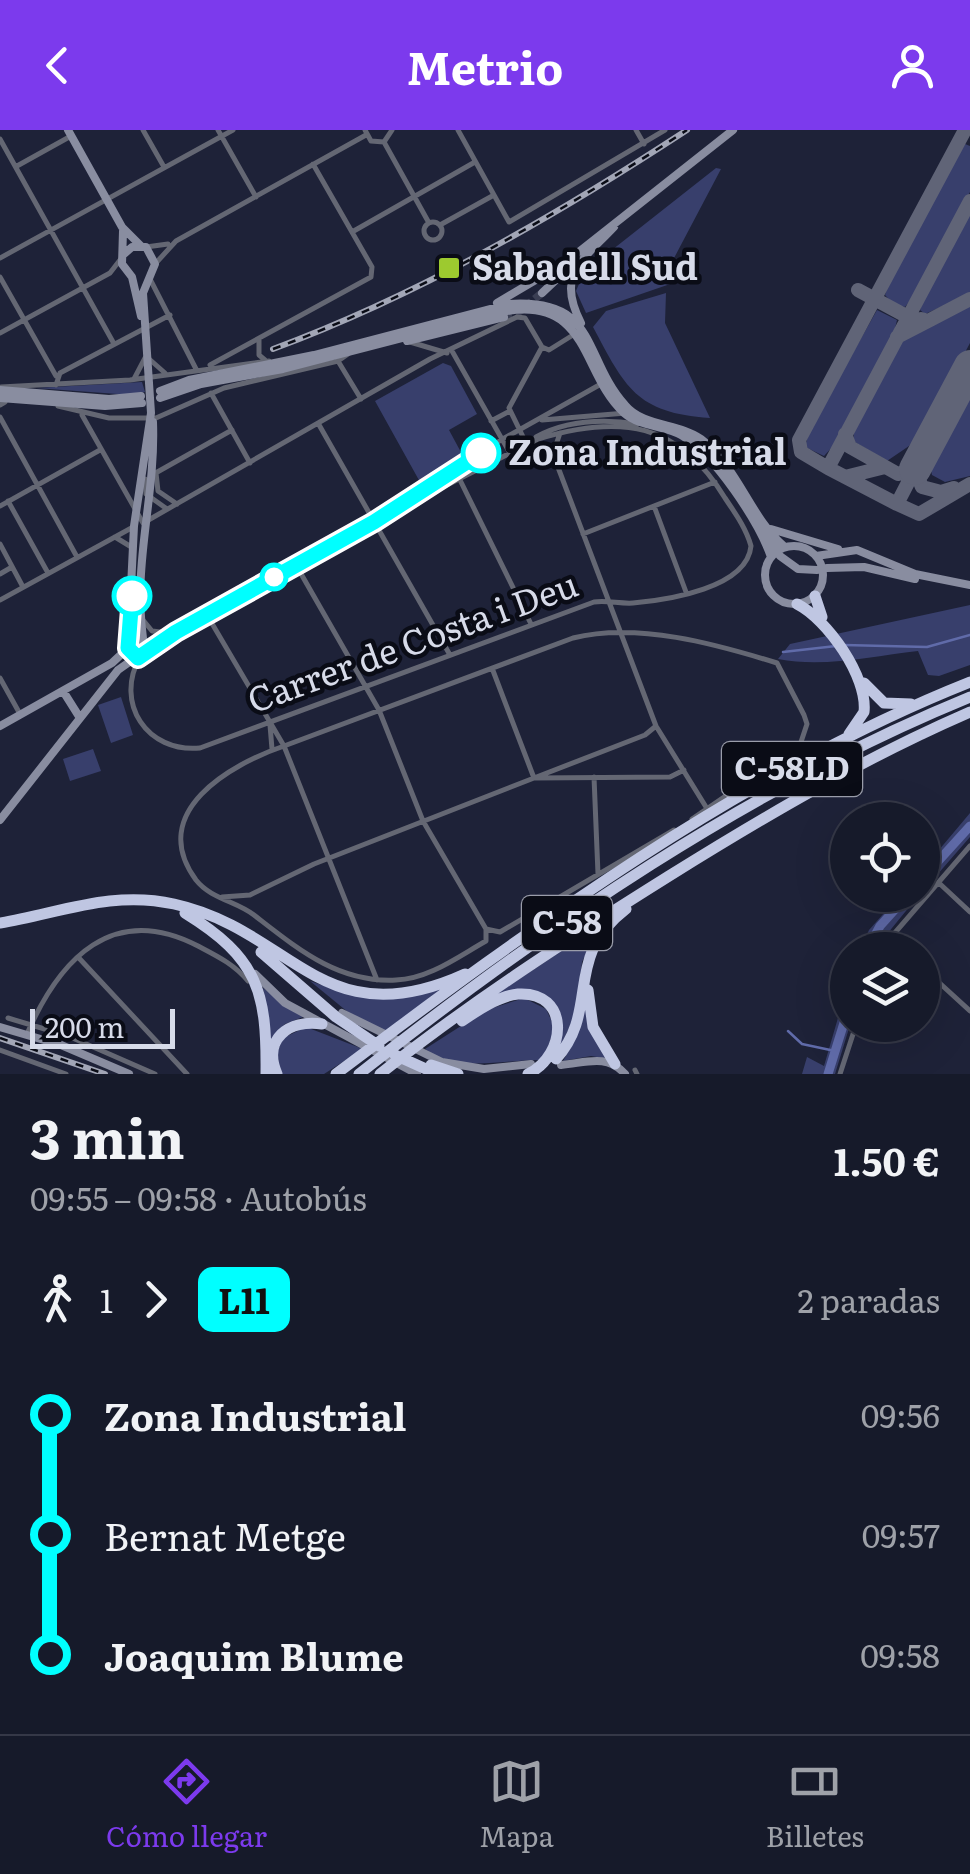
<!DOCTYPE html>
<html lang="es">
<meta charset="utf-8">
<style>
body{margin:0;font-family:Literata,serif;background:#232736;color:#f1f3f6;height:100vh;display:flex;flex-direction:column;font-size:38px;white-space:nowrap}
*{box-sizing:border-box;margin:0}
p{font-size:32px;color:#9ea1a8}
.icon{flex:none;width:55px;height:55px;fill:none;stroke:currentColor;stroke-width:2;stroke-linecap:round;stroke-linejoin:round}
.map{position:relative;height:944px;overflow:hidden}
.details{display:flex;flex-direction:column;background:#161a2a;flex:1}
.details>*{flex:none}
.badge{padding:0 20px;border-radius:15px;font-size:35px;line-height:65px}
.tools{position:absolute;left:830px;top:672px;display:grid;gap:20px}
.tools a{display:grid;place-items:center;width:110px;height:110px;border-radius:50%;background:#161a2a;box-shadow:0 10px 40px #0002,0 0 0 2px #353847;font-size:50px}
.scale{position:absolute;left:30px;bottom:25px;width:145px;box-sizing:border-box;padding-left:10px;border:5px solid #d7dbe9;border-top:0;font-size:28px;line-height:35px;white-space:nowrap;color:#d7dbe9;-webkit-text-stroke:8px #0a0c16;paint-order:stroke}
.map>.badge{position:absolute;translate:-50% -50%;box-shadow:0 0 0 5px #fff}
.legs{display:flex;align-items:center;gap:15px;height:110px;padding:0 30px;font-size:32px}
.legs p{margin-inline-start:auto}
.summary{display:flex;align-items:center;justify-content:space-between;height:170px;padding:0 30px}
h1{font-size:55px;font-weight:700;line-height:75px}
ul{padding:0 30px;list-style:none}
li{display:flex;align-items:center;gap:35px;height:120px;font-size:38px}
li i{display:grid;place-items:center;width:15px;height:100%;margin:0 12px;background:currentColor}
li i::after{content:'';width:25px;height:25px;margin:-12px;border:8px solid;border-radius:50%;background:#161a2a}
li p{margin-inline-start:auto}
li:first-child i{background:linear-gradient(#0000 50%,currentColor 0)}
li:last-child i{background:linear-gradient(currentColor 50%,#0000 0)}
header{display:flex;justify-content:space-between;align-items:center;height:130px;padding:0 30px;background:#7c3aed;color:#fff;font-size:45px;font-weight:700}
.tab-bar{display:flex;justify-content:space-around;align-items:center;height:140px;border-top:2px solid #353847;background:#161a2a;font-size:28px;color:#9ea1a8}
.tab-bar a{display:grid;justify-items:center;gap:5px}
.tab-bar .active{color:#7c3aed}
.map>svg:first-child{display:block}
.green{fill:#383f6c}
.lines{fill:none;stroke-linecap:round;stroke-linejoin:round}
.stream{stroke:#606ba9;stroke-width:2.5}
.river{stroke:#606ba9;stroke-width:9}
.taxiway{stroke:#606477;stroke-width:14}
.runway{stroke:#606477;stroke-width:32}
.secondary-tunnel{stroke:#3a3e53;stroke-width:8;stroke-dasharray:8 4;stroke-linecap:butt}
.street{stroke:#646773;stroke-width:5}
.secondary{stroke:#898da0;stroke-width:8}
.highway{stroke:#bfc6e2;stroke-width:11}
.rail-casing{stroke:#a2a6b6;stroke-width:6}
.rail{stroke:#0a0c16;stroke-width:2.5;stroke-dasharray:8;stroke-linecap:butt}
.line-1-casing{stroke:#fff;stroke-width:22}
.line-1{stroke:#0ff;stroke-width:15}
.poi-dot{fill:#9dca2f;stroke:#0a0c16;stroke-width:4}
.stop-1-dot{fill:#fff;stroke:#0ff;stroke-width:5}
.labels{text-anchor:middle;stroke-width:9;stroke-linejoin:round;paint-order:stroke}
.shield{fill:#0a0c16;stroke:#9a9daa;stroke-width:2.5}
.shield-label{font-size:32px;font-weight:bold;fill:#d7dbe9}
.poi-label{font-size:35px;font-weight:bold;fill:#d7dbe9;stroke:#0a0c16;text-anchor:start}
.stop-label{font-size:35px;font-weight:bold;fill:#d7dbe9;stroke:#0a0c16;text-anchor:start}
.street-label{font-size:35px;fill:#d7dbe9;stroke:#0a0c16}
</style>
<header><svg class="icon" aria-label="back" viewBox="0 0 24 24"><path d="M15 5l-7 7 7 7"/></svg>Metrio<svg class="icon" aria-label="person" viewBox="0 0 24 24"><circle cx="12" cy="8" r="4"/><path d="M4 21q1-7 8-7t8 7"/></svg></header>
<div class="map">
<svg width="970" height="944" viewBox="0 0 970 944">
<rect width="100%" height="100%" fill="#1e2238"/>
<path class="green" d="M965,14L970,16V62L913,167L905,177L893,174L885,165L891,146Z
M716,38L721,39L673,130L676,152L586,183L576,161L584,142Z
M970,79V164L925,184L920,180L925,165Z
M666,163L665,193L710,288C636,283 625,257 593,197L606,181Z
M970,175V213L927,294L909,316L887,331L853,311L855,295L900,211Z
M877,180L897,190L893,207L835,314L824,326L805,317L809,301Z
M443,233L451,236L477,284L449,300L463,326L420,352L375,271Z
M142,252L145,262L131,265L36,258Z
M970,262V346L945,352L932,345L930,336Z
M970,475V535L939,546L928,545L918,521C873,526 824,538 778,529L790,514Z
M121,567L133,605L111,613L98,575Z
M93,619L101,641L70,651L63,629Z
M970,683V707L923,761V739Z
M900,765H919L874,820H860L869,800Z
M598,797L582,832L576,884L556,925L562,900L539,865L486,871Z
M310,851C360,869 399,873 450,855L385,902L349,883Z
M847,857L850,895L835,944H802L807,927L824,936Z
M263,858L303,887L285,894L269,912Z
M585,867L609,929L591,926L563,931L576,908Z
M524,868L546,879L555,898L543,930C503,929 459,944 425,919L486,880Z
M306,897L363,919L324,944H281L277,923L283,908Z"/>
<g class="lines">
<path class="stream" d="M844,515L927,517L970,505
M783,522L836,516
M788,901L802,914L835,921"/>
<path class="river" d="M922,749L970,696
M867,820L880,796L908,765
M828,944L848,880"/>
<path class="taxiway" d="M858,160L908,187L928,191L897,207
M921,189L928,191L970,169
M845,304L850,317L898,344L914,339
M828,338L801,322L799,310L965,0
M915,339L897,374L828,338L970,71
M915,340L922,357L941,362L954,358
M845,347L885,337
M897,374L919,384L970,354"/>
<path class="runway" d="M915,339L970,236"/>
<path class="secondary-tunnel" d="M504,187L520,181L542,163"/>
<path class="street" d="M143,0L164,37
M218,0L256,67
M365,0L371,11L384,12
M458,0L509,92L665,0
M636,0L644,14
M0,9L113,212
M384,12L429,93
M384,12L392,0
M17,36L71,6
M424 101a9 9 0 1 1 18 0a9 9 0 1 1-18 0Z
M440,95L494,65
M352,102L475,32
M146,117L168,114
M0,128L233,0
M155,134L176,111L366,5
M0,147L56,246
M150,149L196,239
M0,203L110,143L120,130
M259,210V225L265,230
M410,212L447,223
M542,217L549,220L573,205
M452,221L511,325
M148,228L165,243
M338,231L361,269
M210,235L371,147L372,137L313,34
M134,249L145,228
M56,255L60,243L170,185
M1,257L130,250L269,231
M211,263L250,333
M0,275L5,272
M58,276L109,288H156L224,258L338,231L348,224
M82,285L143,393
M0,287L77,427
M542,290L626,283
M491,291L510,281
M318,293L450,525
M536,307C567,290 604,289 638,294
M534,313L553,324L656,596L706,677
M527,315L509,278L542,217
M553,324L560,303
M156,343L158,361L177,374
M152,345L232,300
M450,345L460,350L531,494
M145,349L146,364L167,379
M8,371L48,443
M0,376L100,320
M654,376L686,462
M145,392L430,229L517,187L525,188L542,217
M374,392L501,310L601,254
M583,404L715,352
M115,407L133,418
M0,414L23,457
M296,435L379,580L423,691L486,799V811C459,826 429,849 396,850C338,853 298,819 254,785C236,771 211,769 196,750C146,682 231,634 284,616L573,508C637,492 716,514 777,533L804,585L807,594L800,615L692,689
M0,444L12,437
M0,470L135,396
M207,485L284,616L377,850
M143,490L152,501L169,503
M140,527C114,573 147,623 200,618L594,472C607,470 620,474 633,473C668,470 747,458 751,416C746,398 735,383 725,368C679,292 620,284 538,309L374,392L147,521
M492,538L534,648L645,605L656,596
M0,548L20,584
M270,595L272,619
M594,647L598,744
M939,753L970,782
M222,767L250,765L314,734L534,648L670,647L684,640
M486,799L500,802L674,700
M890,807L904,820
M880,820L970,716
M78,827L187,944
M922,837L970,881
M8,888L68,906L155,944
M27,904C60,828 113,772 198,816C217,826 234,834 248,851
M0,920L66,944
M635,940L637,944
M840,944L856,895"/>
<path class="secondary" d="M68,0L122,97L141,116
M123,101L122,134L132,147L141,186
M542,163L576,131
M497,173L566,132L733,0
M581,193C556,144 581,132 614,97
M407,211L504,187
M0,260L109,269L141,266
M160,261L189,250L314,225L509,174C599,168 582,227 625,275C643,297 679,293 701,309C739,338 750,388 785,417
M0,268L105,276L142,273
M160,268L201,254L283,239L507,181C590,168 581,244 624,283C640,297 663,295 681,305C714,324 759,392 771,427
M710,324L775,417
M771,399L838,419
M765 445a29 29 0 1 1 58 0a29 29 0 1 1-58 0Z
M780,426L798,439L817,440
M816,426L857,420L915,444L970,455
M827,438L864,437L915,449
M63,561L80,588
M0,596L112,533L128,518L134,396L151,283L143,163L155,134L146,117H132L124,124
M0,690L118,540L145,521C130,437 156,372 153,292
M255,844L285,873L417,944
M342,883L442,932L484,939L531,934
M0,897L61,915L129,944
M561,935C586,933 606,923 625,944"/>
<path class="highway" d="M815,466L822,487
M797,474C827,489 868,547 864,582L849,604
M864,553L884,573L911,574
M185,783C258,828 267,861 266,944
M0,793C60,783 112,760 174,774C293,800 322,909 465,844
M261,822L336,887L379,916
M588,860L593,897L615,934
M462,891C478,880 499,866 518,864C570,861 568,924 528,944
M395,925L437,944
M556,929C601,879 562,828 626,779
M431,935L458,944
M277,944C262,909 289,889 322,894
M336,944C530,798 743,642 970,552
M359,944C545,797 750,657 970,567
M380,944C472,871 570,808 669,746C767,685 864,628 970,582"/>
<g class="rail-casing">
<path id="rail" d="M273,219C419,165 557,85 687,0
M0,908L105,944"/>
</g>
<use href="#rail" class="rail"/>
</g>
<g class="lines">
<g class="line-1-casing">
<path id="line-1" d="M132,466L128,518L138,528L176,502L374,392L481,323"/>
</g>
<use href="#line-1" class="line-1"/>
</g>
<rect class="poi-dot" x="437" y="126" width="24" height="24" rx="5"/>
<g class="stop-1-dot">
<circle cx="481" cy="323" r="18"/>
<circle cx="274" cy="447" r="12"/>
<circle cx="132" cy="466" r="18"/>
</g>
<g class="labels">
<g class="shield">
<rect x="722" y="612" width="140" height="54" rx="8"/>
<rect x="522" y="766" width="90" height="54" rx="8"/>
</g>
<g class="shield-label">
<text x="792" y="650">C-58LD</text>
<text x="567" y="804">C-58</text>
</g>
<g class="poi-label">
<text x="472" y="150">Sabadell Sud</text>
</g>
<g class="stop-label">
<text x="508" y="335">Zona Industrial</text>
</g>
<g class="street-label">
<text transform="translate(413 513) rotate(-20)" y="12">Carrer de Costa i Deu</text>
</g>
</g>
</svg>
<div class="tools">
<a><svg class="icon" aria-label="locate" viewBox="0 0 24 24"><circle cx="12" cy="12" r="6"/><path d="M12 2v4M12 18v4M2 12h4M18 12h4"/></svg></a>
<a><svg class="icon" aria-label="layers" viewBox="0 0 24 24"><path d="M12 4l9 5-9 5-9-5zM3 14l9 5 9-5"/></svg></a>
</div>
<div class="scale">200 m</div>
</div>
<section class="details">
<div class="summary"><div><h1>3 min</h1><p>09:55 – 09:58 · Autobús</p></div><b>1.50 €</b></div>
<div class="legs"><svg class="icon" aria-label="walk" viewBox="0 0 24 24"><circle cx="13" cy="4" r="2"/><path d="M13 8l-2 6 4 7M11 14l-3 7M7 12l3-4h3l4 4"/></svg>1<svg class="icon" aria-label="forward" viewBox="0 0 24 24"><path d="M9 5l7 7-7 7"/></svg><b class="badge" style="background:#0ff;color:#111">L11</b><p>2 paradas</p></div>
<ul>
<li><i style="color:#0ff"></i><b>Zona Industrial</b><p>09:56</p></li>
<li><i style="color:#0ff"></i><span>Bernat Metge</span><p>09:57</p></li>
<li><i style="color:#0ff"></i><b>Joaquim Blume</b><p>09:58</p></li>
</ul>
</section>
<nav class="tab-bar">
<a class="active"><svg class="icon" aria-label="directions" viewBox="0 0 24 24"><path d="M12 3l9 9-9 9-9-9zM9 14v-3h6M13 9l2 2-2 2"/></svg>Cómo llegar</a>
<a><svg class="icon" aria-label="map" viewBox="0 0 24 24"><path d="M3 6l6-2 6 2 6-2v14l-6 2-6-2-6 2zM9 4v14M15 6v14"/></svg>Mapa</a>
<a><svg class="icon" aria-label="tickets" viewBox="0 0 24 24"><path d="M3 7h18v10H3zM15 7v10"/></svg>Billetes</a>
</nav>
